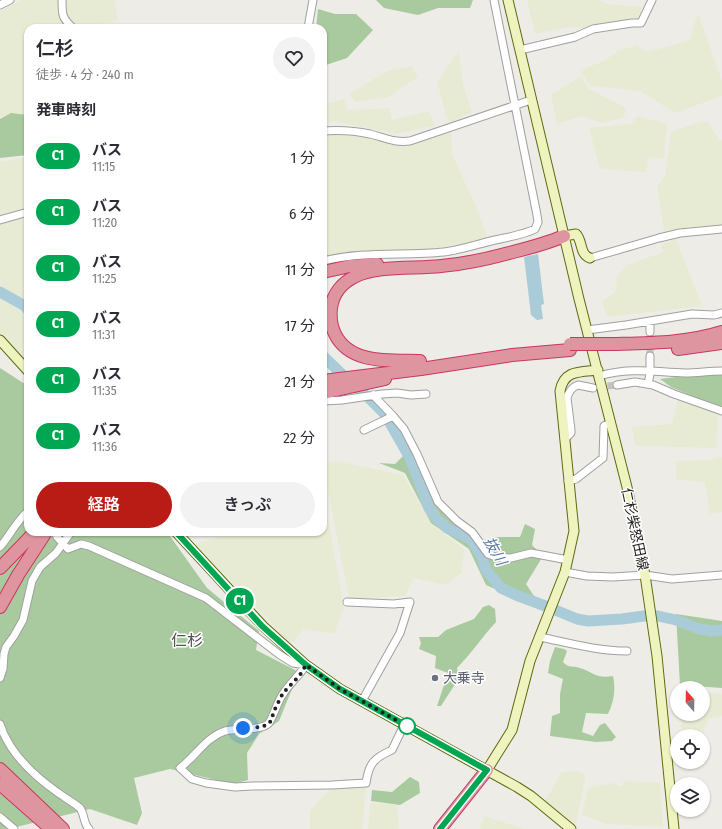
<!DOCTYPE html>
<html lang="ja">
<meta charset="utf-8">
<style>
body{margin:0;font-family:"Fira Sans Condensed","Noto Sans JP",sans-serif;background:#f2f2f3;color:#2b2b33;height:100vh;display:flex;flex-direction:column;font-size:15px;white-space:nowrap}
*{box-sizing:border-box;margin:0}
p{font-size:13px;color:#7c7c81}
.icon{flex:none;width:22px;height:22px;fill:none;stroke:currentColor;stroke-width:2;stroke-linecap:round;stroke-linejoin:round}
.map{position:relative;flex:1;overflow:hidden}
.panel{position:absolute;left:24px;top:24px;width:303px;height:512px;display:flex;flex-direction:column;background:#fff;border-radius:12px;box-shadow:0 1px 3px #0004}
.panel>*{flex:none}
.badge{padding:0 8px;border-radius:13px;font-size:14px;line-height:26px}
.needle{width:26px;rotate:340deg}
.buttons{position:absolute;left:670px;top:681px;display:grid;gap:8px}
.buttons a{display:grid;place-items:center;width:40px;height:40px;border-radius:50%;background:#fff;box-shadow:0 1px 3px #0004;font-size:20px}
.you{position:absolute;width:20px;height:20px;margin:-10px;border:3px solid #fff;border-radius:50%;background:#1a73e8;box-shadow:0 0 0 6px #1a73e833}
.map>.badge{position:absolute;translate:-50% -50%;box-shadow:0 0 0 2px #fff}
h2{padding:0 12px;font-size:15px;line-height:36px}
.round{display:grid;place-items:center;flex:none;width:42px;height:42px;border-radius:21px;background:#f2f2f3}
.headline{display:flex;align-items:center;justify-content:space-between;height:68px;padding:0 12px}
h1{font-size:19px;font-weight:600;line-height:30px}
.action{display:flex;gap:8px;margin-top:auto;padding:8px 12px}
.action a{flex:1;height:46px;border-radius:24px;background:#b91c14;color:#fff;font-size:16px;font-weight:600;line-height:46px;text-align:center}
.action a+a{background:#f2f2f3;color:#2b2b33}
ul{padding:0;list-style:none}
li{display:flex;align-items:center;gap:12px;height:56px;padding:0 12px}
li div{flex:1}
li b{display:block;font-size:15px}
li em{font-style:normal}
li .badge{min-width:44px;font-weight:700;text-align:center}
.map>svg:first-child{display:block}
.farmland{fill:#e8ebd3}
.forest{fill:#a9ca9e}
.water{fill:#aacbd8}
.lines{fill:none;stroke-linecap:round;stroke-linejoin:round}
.river{stroke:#aacbd8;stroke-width:11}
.street-tunnel{stroke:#c5c3be;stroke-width:7;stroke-dasharray:7 3.5;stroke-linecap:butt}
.street-casing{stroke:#a0a0a0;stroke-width:9}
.secondary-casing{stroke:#5d6b10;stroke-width:11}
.highway-casing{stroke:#c93661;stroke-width:14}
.street{stroke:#fff;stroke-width:7}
.secondary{stroke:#eef3bf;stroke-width:9}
.highway{stroke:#de959f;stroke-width:12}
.highway-bridge-casing{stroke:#c93661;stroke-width:14;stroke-linecap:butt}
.highway-bridge{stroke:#de959f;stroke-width:12}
.line-casing{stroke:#fff;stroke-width:9}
.line{stroke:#00a651;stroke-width:6}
.walk{stroke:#1f1f1f;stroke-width:4;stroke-dasharray:0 7.2}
.worship-dot{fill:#6b7280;stroke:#fff;stroke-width:1.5}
.stop-dot{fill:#fff;stroke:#00a651;stroke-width:2}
.labels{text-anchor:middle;stroke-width:3;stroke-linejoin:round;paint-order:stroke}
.street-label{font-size:14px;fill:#1f1f1f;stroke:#fff}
.worship-label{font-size:14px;fill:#5b616d;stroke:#fff;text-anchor:start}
.water-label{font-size:15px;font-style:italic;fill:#5478a5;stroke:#fff}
.quarter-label{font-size:16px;fill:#525252;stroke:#fff}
</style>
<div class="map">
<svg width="722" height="829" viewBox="0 0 722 829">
<rect width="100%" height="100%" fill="#eeece6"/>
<path class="farmland" d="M22,0H114L118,20L82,28H28V115L11,114L0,117V11Z
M527,0H599L607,4L641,7V18L638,22L593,29L570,27L535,34Z
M698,13L722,81V96L675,113L640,91L590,86L580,70L604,61L618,51L637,45L646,52L689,41Z
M459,51L463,84L472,112L452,122L447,118L437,82Z
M412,66L418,77L388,97L355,102L349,94L387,71Z
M581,76L589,89L626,108L624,117L602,123L583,116L557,124L551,95Z
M345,99L347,110L389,108L392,120L429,111L435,126L396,134L333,121L323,124V104Z
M638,116L667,124L664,159L649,157L646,172L600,169L589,128L631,124Z
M701,122H708L719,140H722V226L664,232L657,186L665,177L671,132Z
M451,132L452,154L478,211L488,239L423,250L359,252L337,254L323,258V138L333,134L371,138L394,145H408Z
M28,157V306L0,285V162Z
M676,239L702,306L607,317L602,301L615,292L618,274L629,264L664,252L660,245Z
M0,298L28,315V365L0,338Z
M678,398L718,412L717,448L635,446L632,427L672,424Z
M722,457V512L710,514L705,482L676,479V461L709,460Z
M336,461L403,475L431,523L464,549L462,573L445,585L414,578L405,596L349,599L326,481H323V463Z
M323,492L344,607L334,634L304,629L291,644L195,544L218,537L217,532H323Z
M703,692L722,694V716L709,718L702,736H682L681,714H703Z
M576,771L586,775L575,828L545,801L562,772Z
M623,781L660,783L663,827L607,824L582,815L588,788L612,783L623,787Z
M366,787L362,829H310V811L329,790Z
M370,803L397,805L399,829H368Z
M484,816L524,829H480Z"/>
<path class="forest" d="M376,0H473L470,8H438L418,15L384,8Z
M318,9L335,14H356L373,30L347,58L323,66V28H316Z
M11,113L28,115V155L0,158V119Z
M0,368L28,386V532H167L207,588L259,631L256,650L299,672L279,721L259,734L247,753L248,780L233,784L170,769L134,778L142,813L137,825L90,809L8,829H0Z
M715,372L722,373V409L671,387L660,379Z
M409,450L422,464L441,501L482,540L499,537H520L525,524L535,529L532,545L543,556L526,584L534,596L518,599L486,585L469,549L431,523L405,473L379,463L395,464Z
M489,605L495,609L496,622C482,637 471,654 457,668L459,678L441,706H437L448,673L435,668L436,656L419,649L421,643L419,637H438L446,630L474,619L483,607Z
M676,614L722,621V688L680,685Z
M555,647L564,649L567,651L563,662C570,669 572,665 580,668C595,673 596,679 613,676C616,690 614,701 608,714L586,713L582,732L593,736L600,725L605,723L616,737L612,741L596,742L550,736L552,716L560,713V694L563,679L548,673L550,661Z
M410,777L419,782L420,793L400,805L371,801L372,790L392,792Z"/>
<path class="water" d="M538,254L544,304L541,305L543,319L537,320L531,315L524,257Z"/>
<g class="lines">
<path class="river" d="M0,292L25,306L28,310
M323,356L354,386L370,399L385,414L410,458L429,508L436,518L447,528L471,539L481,555L486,570L501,588L516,595L548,607L577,619L588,621L622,619L644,616H658L676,620L699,629L714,631L722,630"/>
<path class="street-tunnel" d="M650,356V332
M597,387L617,385
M51,532L57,537"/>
<g class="street-casing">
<path id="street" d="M62,0C62,15 62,18 73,28
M0,5L10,0
M308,28L313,0
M520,50L575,37L593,29L632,23H641L652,0
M323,131C338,130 356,131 370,134C386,138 394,143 410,141L531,100
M0,220L28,212
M590,258L659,238L680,233L722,229
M323,261C363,251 404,256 444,252C461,250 478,244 495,240C508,237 523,235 535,229L538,222L537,215L494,0
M587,330L626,325L692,314L714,315L722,313
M650,332V321
M599,376C631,367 653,372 685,373C697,373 710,371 722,371
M648,384L650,374V356
M617,385L635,382L653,385L674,394L722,411
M373,395L393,416L404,429L417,454L438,502L457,521L472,532L488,554L496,557L511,558L531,553L568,560
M323,401L342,400L382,394L397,393L411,395L426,394
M364,430L393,416
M565,439L571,433V430L567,398C569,391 572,387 578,385L593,388
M568,481L576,479L603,458L604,426L611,423
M57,537L68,549L81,544L89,546L206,598L280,655L293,663L306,665C299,676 289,684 283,694C278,700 272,721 268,724C259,731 237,728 225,731C206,737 196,756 180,768L192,779L206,783L235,787L252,786L332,785L366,783C369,763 374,758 392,750L404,725
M0,547C11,534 15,523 28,511
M565,572L587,576L613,577L645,575L672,579L722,575
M347,602L394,604L410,602L400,633L362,701
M540,637C569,643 597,651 627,651
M0,678L3,669L4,654L6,647L14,636L23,620L32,581L40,567L56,553L71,532
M0,724C9,753 33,775 57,792C65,798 73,802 80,808C85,815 83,823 89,829
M0,817L14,829"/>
</g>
<g class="secondary-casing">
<path id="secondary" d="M508,0L579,299L627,487L645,575L657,656L674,829
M564,236L576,234C583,241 579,254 590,258
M0,340L28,371
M176,532L263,626L306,665L340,689L517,787L531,796L571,829
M487,770L512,730L530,661L565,572L574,531L560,391C564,370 579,372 598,370"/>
</g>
<g class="highway-casing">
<path id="highway" d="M323,272L350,266L377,264
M613,344C650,343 687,343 722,332
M678,349L722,343
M420,361C391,360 350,365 335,334C331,326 330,317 331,308C333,294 342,283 354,277C375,265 416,269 441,266C464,264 487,259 509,253C529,248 546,244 564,236
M323,381L421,369L512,355L570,350
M323,393L385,379
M0,568L35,532
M0,607L18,575L44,535
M0,769L63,829
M0,784L51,829
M440,829L487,770"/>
</g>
<use href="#street" class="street"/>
<use href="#secondary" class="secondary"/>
<use href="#highway" class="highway"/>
<g class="highway-bridge-casing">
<path id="highway-bridge" d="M570,344H613"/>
</g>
<use href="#highway-bridge" class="highway-bridge"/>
</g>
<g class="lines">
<g class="line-casing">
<path id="line" d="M176,532L262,626L306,665L340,689L487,770L440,829"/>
</g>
<use href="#line" class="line"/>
<path class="walk" d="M243,728L260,727L267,725L271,721L274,711L283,693L300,675L306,665L340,689L407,726"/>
</g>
<circle class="worship-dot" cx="435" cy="678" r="4"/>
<circle class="stop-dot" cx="407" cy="726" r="8"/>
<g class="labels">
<g class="street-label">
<text transform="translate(635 529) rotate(78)" y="5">仁杉柴怒田線</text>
</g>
<g class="worship-label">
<text x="443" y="683">大乗寺</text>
</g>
<g class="water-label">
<text transform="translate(495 551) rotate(61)" y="5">抜川</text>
</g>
<g class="quarter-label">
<text x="187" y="646">仁杉</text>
</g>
</g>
</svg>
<div class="buttons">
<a><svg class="needle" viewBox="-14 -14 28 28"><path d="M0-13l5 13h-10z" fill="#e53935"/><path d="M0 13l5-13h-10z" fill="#7c7c81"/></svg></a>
<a><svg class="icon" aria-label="locate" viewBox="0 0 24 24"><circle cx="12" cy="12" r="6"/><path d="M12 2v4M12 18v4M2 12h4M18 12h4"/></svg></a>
<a><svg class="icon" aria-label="layers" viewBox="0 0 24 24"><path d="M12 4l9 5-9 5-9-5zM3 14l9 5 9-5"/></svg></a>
</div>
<div class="you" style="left:243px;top:728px"></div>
<b class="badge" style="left:240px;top:601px;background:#00a651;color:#fff">C1</b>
<section class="panel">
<div class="headline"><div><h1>仁杉</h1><p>徒歩 · 4 分 · 240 m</p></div><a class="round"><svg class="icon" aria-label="heart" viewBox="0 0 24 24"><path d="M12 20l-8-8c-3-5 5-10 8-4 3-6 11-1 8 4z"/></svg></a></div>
<h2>発車時刻</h2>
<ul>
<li><span class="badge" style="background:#00a651;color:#fff">C1</span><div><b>バス</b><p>11:15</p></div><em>1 分</em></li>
<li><span class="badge" style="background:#00a651;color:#fff">C1</span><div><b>バス</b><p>11:20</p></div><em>6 分</em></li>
<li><span class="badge" style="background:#00a651;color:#fff">C1</span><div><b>バス</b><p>11:25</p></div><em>11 分</em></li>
<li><span class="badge" style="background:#00a651;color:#fff">C1</span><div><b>バス</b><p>11:31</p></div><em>17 分</em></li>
<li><span class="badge" style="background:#00a651;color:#fff">C1</span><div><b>バス</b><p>11:35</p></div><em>21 分</em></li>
<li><span class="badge" style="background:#00a651;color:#fff">C1</span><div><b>バス</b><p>11:36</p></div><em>22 分</em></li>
</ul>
<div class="action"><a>経路</a><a>きっぷ</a></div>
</section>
</div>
